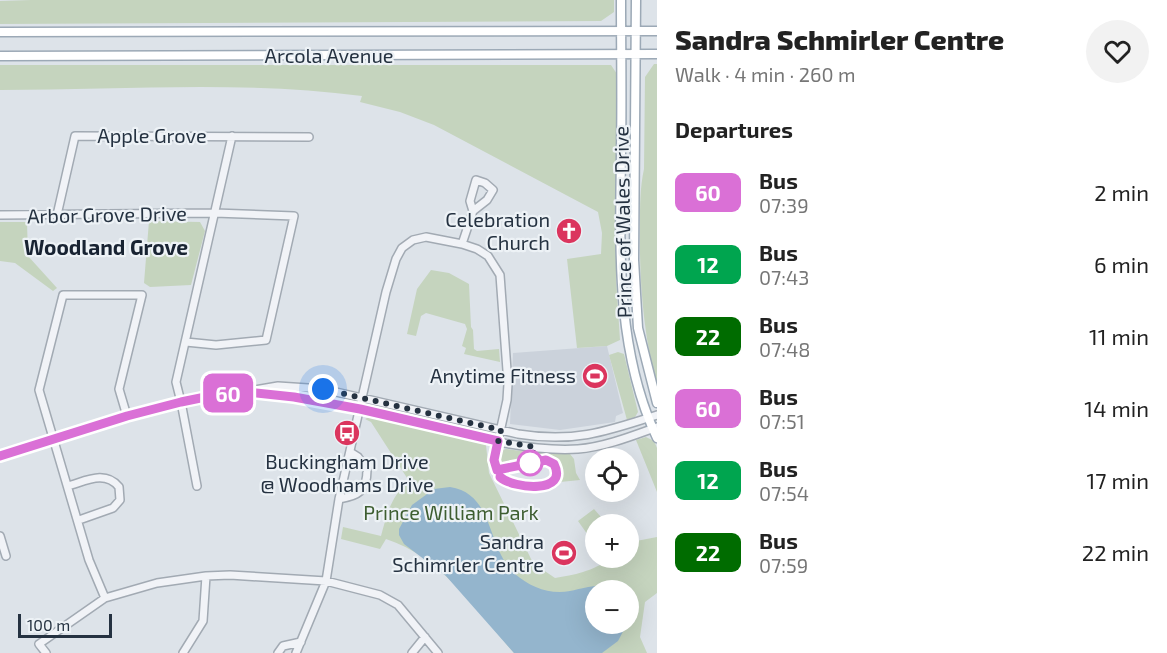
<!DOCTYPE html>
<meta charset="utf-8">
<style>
body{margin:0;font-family:"Exo 2",sans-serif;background:#f2f2f2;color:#222;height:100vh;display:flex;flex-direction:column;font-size:22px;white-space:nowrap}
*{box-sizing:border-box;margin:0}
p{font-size:20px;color:#767676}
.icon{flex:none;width:33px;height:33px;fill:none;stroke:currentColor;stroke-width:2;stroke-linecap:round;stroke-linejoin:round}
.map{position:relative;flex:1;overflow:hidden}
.sheet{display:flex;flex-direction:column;background:#fff;width:510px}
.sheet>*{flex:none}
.badge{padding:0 12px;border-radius:9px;font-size:21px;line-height:39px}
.tools{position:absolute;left:585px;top:448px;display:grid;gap:12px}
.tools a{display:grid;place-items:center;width:54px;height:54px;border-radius:50%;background:#fff;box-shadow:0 6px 24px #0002;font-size:30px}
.scale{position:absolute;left:18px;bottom:15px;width:94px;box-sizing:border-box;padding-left:6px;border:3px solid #253241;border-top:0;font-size:16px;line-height:21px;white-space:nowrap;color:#253241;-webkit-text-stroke:4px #edf2f6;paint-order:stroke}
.you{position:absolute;width:30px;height:30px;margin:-15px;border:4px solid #fff;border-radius:50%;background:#1a73e8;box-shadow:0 0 0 9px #1a73e833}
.map>.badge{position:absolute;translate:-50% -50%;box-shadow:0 0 0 3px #fff}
h2{padding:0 18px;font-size:22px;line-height:54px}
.round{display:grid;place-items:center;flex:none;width:63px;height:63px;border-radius:32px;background:#f2f2f2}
.overview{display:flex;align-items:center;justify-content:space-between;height:102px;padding:0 18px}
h1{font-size:28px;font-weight:800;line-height:45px}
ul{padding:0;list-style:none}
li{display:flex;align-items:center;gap:18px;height:72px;padding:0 18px}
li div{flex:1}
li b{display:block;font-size:22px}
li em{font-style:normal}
li .badge{min-width:66px;font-weight:700;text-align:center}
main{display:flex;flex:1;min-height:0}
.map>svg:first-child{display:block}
.built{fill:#cbd2db}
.green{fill:#c5d4be;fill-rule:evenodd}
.water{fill:#94b5cd}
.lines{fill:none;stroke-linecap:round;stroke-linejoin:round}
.minor-casing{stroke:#a2aab3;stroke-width:10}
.major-casing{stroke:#9ca9b6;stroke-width:11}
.minor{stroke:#f1f3f7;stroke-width:7}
.major{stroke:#fff;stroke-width:8}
.line-casing{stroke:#fff;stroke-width:14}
.line{stroke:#da70d6;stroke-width:9}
.walk{stroke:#253241;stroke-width:6;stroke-dasharray:0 10.8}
.stop-dot{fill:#fff;stroke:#da70d6;stroke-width:3}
.labels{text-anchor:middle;stroke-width:4.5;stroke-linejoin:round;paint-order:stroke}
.street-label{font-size:20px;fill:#253241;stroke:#edf2f6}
.poi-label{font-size:20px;fill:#253241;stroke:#edf2f6;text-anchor:end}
.park-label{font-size:20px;fill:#3e5e31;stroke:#edf2f6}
.neighbourhood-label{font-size:21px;font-weight:bold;fill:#182332;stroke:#edf2f6}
</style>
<main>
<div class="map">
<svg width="657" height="653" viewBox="0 0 657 653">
<rect width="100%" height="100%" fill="#dde3e9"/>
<path class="built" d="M607,346L623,413L616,416L615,422L560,430L510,424L513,353Z"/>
<path class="green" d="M31,0H614V12L601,21L0,24V1Z
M654,64H657V387C643,333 639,279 640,224C640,206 640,187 644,169L645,77Z
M0,65H611L619,77L616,279L620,340L607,346L577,348L567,259L601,254L602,233L598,212L434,125L400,112L360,102L362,96C242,80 120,90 0,90Z
M149,221L200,222L205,231L191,285L150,287L144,283Z
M0,222H27L28,256L57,288L53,291L15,263L0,261Z
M431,270L449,273L469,284L471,327L473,330L474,349L477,351L499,349L500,362L464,354L466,348L462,346L467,329L465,324L426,313L421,316L416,336L407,334L417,289Z
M618,352L624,354L638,412L635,417L627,420L609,355Z
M369,417L483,443L486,445L489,473L533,563L555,578C564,576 574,575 583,572C603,566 606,558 628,558L629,545L631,542L657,537V593L645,602L640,637L647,653H514C477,611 442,557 386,539L380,549L341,539L343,527L381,536C387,514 391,496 409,481L371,422L365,419ZM596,591H628V624H596Z
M646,437L654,441L657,448V492L636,440Z
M506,449L536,453L570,454L574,459L576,473L580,480L560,482V468L551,458H539L500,464L497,460L500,451Z
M594,509L608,525H596L595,545L578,521Z"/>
<path class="water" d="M450,487C495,494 486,548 515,574C530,587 550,595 570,591C588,587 601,582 618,591H596V624H627L618,641L602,653H514L446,576L404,544L399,535V529L412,505L434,489Z"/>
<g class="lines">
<g class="minor-casing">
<path id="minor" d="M0,215L215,213L294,216L266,340L216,345L186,342
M57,215L75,136L309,137
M462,244L473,211L487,200L493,190L485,183L476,180L470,201L473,211
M254,393C295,397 336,403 376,412C440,426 513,453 578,449C604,447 632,436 657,427
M0,456L127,416L181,402L278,386L323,389L518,434C573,443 605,432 657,415
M68,486C86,481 105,470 119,487L120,500L113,508L79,520
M197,486L181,402L176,382L232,136
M339,499C358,496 367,491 367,470L358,457L350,452
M0,536L6,556
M105,598L89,560L39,390L63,295H142L119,389L127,416
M46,653L39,644L105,598L157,583L206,576L230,575L326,581L380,595L398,605L438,653
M183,653L203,621L206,576
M278,653L283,646L301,642
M296,653L326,581L339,499L386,292L396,259L402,248L413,240L426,237L462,244L477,249L488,256L500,275L508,384L507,400L498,441
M412,653L425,637"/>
</g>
<g class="major-casing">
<path id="major" d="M621,0C621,50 622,100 621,151C620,247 615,349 657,438
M636,0L634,260L638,328L657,403
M0,32L657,31
M0,56L657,54"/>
</g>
<use href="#minor" class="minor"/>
<use href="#major" class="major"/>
</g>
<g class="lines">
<g class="line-casing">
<path id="line" d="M0,456L127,416L181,402L220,394L247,392L294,397L360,409L498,441L494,460L497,470L546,460L554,464C569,494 514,489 500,477"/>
</g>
<use href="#line" class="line"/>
<path class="walk" d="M323,389L501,430L498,441L535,447L530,463"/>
</g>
<defs>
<g id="church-disc" transform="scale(1.35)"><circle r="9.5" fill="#db355e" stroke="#edf2f6"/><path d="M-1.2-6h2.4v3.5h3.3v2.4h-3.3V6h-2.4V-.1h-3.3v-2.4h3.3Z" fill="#fff"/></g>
<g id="stadium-disc" transform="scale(1.35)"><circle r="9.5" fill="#db355e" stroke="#edf2f6"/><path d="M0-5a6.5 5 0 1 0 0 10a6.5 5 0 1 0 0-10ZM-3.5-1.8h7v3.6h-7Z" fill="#fff"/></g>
<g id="bus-disc" transform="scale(1.35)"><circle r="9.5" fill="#db355e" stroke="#edf2f6"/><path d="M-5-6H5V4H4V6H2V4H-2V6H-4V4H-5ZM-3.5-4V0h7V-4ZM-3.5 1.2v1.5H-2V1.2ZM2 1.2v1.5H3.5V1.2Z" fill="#fff"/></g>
</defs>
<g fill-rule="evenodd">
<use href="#church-disc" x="569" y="231"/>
<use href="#stadium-disc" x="595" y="376"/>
<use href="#bus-disc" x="347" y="433"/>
<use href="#stadium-disc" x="564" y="553"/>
</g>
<circle class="stop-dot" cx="530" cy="463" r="12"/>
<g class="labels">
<g class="street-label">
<text x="329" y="63">Arcola Avenue</text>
<text x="152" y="143">Apple Grove</text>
<text transform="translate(107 215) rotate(-1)" y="7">Arbor Grove Drive</text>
<text transform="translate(623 222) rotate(-91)" y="7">Prince of Wales Drive</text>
</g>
<g class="poi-label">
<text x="550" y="227">Celebration<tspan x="550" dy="23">Church</tspan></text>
<text x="576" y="383">Anytime Fitness</text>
<text x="347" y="469" text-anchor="middle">Buckingham Drive<tspan x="347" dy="23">@ Woodhams Drive</tspan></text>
<text x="544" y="549">Sandra<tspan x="544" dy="23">Schimrler Centre</tspan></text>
</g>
<g class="park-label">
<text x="451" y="520">Prince William Park</text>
</g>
<g class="neighbourhood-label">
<text x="106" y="255">Woodland Grove</text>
</g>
</g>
</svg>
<div class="tools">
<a><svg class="icon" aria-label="locate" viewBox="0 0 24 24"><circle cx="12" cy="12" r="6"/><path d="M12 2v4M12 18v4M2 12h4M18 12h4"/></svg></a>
<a>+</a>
<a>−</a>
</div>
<div class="scale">100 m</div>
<div class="you" style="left:323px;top:389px"></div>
<b class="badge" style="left:228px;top:393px;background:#da70d6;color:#fff">60</b>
</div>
<section class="sheet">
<div class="overview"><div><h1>Sandra Schmirler Centre</h1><p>Walk · 4 min · 260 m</p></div><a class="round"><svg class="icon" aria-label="heart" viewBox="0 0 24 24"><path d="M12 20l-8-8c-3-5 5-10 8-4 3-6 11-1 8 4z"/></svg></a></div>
<h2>Departures</h2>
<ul>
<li><span class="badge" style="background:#da70d6;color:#fff">60</span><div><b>Bus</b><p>07:39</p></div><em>2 min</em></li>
<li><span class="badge" style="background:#00a54f;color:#fff">12</span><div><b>Bus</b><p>07:43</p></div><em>6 min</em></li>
<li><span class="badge" style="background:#006c00;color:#fff">22</span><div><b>Bus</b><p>07:48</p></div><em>11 min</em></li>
<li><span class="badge" style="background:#da70d6;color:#fff">60</span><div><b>Bus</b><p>07:51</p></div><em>14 min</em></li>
<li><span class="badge" style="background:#00a54f;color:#fff">12</span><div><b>Bus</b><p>07:54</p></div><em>17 min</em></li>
<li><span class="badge" style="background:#006c00;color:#fff">22</span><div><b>Bus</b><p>07:59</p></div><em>22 min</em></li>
</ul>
</section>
</main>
